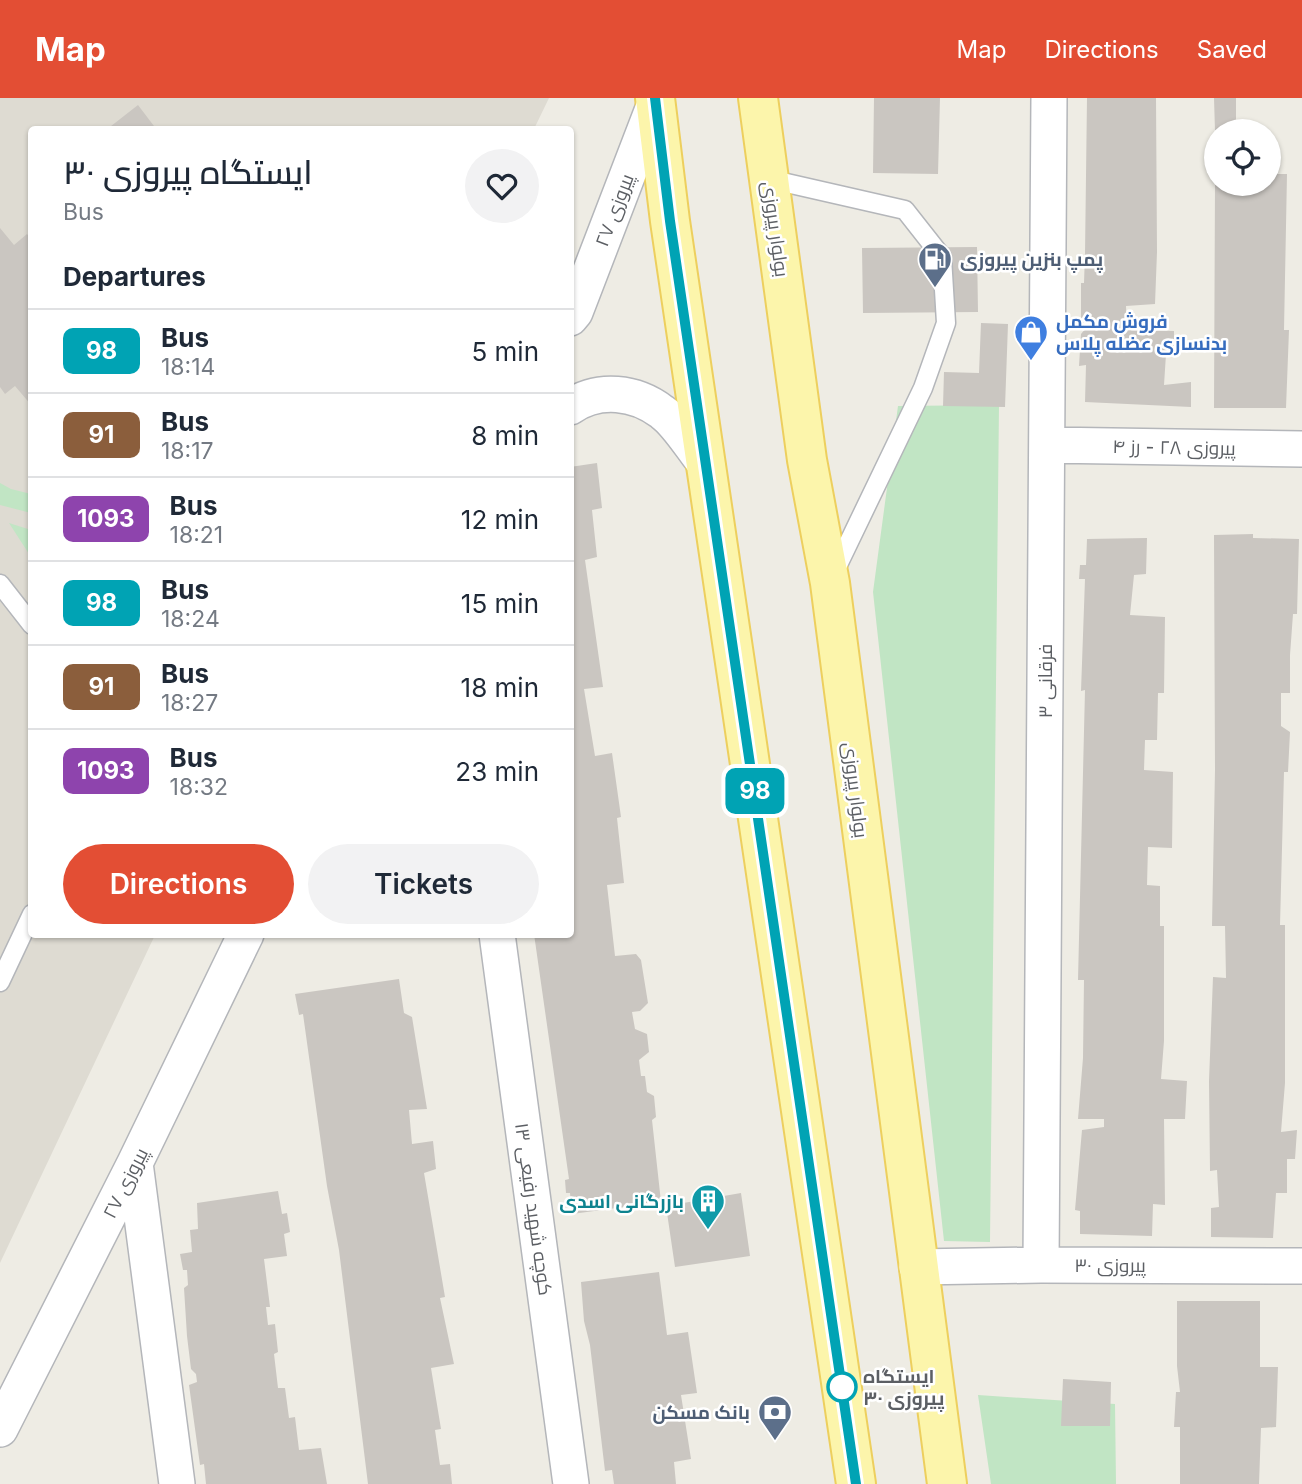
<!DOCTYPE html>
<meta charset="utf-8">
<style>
body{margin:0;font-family:Inter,Cairo,sans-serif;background:#f2f2f3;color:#1f2937;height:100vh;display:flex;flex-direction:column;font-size:26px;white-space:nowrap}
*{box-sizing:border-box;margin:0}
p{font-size:23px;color:#747a83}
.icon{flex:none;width:38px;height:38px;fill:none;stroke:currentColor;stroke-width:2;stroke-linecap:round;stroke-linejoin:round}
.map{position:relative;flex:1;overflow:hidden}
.panel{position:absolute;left:28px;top:28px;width:546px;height:812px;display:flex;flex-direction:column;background:#fff;border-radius:7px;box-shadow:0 2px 5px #0004}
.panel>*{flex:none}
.badge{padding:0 14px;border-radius:10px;font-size:24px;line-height:46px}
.controls{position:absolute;left:1204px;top:21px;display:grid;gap:14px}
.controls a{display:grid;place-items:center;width:77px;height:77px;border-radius:50%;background:#fff;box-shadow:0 2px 5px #0004;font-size:35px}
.map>.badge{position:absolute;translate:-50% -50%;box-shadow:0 0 0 4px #fff}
h2{padding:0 35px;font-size:26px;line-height:63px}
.round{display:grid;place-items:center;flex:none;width:74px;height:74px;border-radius:37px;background:#f2f2f3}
.overview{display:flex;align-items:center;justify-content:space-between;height:119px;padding:0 35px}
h1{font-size:33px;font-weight:600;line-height:52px}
.button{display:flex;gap:14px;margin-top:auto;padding:14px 35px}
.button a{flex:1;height:80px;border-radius:42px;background:#e34e34;color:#fff;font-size:28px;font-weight:600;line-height:80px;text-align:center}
.button a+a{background:#f2f2f3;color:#1f2937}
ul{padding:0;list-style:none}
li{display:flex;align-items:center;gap:21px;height:84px;padding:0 35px;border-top:2px solid #e0e1e3}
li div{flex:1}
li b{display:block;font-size:26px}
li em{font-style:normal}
li .badge{min-width:77px;font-weight:700;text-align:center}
header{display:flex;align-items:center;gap:42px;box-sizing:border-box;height:98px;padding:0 35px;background:#e34e34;color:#fff}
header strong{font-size:33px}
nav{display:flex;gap:38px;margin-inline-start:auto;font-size:24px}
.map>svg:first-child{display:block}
.education{fill:#dedbd2}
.green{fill:#c1e5c4}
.building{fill:#cac6c1}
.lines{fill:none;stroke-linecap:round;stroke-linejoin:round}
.service-casing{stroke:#b4b6ba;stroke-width:21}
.minor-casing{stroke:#b4b6ba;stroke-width:38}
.primary-casing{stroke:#edcf5e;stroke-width:42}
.service{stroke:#fff;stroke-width:18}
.minor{stroke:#fff;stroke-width:35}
.primary{stroke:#fcf5ab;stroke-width:38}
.line-casing{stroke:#fff;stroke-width:16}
.line{stroke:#00a3b4;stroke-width:10}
.stop-dot{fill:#fff;stroke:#00a3b4;stroke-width:3.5}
.labels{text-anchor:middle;stroke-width:5;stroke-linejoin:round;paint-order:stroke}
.street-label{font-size:19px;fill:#5c5f64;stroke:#fff}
.service-label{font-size:19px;font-weight:bold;fill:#4e5e75;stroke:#fff;text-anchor:start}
.shop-label{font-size:19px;font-weight:bold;fill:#366cbe;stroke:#fff;text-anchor:start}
.culture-label{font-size:19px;font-weight:bold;fill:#0d838f;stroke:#fff;text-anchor:end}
.stop-label{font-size:19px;font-weight:bold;fill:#5c5f64;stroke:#fff;text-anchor:start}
</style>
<header>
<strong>Map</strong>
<nav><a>Map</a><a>Directions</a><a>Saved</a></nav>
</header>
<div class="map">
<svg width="1302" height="1386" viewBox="0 0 1302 1386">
<rect width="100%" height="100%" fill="#eeece4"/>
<path class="education" d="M0,0H549L534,31L32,32V836L155,837L0,1165Z"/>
<path class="green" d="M999,307L990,1144L944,1143L873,494L898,308Z
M0,385L11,391L31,396V415L0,407Z
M9,425L31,432V459Z
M978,1297L1115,1306L1116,1386H991Z"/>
<path class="building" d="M874,0H940L938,76L873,75Z
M1087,0H1156L1157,154L1155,206L1126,208L1127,232L1174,233V257L1166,256L1164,287L1191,284V309L1085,304L1086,267L1079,268L1081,236L1086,230V226L1081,224V185H1084L1085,156Z
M1214,0H1236V33H1215Z
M138,7L157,32H106Z
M1269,76H1287L1284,232H1289L1286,310H1214L1215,86H1269Z
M0,130L14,147L27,136L32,142V308L15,288L5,296L0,289Z
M977,149L978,214L863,215L862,150Z
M981,225L1008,226L1005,309L943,308L944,274L979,275Z
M597,365L602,410L592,412L597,459L585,462L603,589L584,591L595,658L612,655L621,719L617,720L624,785L607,787L615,858L636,856L641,862L648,905L640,913L632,914L635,931L647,936L649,954L639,962L641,978H645L647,994L654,998L656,1019L652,1022L661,1104L572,1116L570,1095H566L565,1082L569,1081L534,836H570V369Z
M1253,436V440L1299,441L1297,516H1293L1290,557V595H1281V628L1290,634L1288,674H1284L1280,827H1285V985L1281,1034L1297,1032L1295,1061H1287V1095H1276L1273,1140L1211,1139V1110L1219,1109L1217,1072L1210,1073L1209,983L1213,879L1226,880L1225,828H1212L1215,672L1214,437Z
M1147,440L1146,476L1134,477L1130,517L1165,519L1164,595H1158L1157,642H1145L1144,672L1173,674L1172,750L1148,749L1147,787L1160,788V828H1164V943L1161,981L1187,983L1185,1021H1164L1165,1107L1153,1106L1152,1138L1080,1136V1113L1075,1112L1082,1032L1104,1029V1021H1078L1083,960L1084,882H1078L1085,592L1081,593L1085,481H1079L1080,467H1086L1087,441Z
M399,881L404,915L412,919L427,1011L409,1012L412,1046L433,1043L436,1071L424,1075L445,1199L440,1200L454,1266L431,1270L441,1331L435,1332L440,1367L450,1366L452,1386H368L339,1152L327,1088L303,916L299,917L295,896Z
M278,1093L282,1116L287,1115L290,1134L284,1136L287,1158L264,1161L270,1209H266L268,1227L275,1226L278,1254L274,1256L278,1290H285L289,1320L295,1319L299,1352L321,1350L327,1386H206L204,1366L200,1367L189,1287L197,1284L196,1276L191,1271L187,1238L184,1190L188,1187L187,1172H183L180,1156L192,1154L190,1132L198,1131L197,1105Z
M741,1095L750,1158L675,1169L666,1108Z
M659,1174L667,1237L688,1234L697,1295L681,1297L691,1361L674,1364L676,1386H614L612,1372L605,1373L590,1247L584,1223L581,1184Z
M1177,1203H1260V1269H1278L1276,1329L1261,1330L1259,1386H1180V1329H1174L1176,1294H1180L1177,1268Z
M1063,1281L1111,1284L1110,1328H1061Z"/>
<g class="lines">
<g class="service-casing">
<path id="service" d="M769,81L905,112L942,159L946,225L923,290L834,475
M0,486L32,527
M0,884L32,816"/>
</g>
<g class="minor-casing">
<path id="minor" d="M570,220L575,214L656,3
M570,309C599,289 636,294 662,314C678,325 694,353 707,368
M1047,347L1302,351
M497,836L571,1386
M135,1065L177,1386
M1041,1167L1049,0
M917,1169L1041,1167L1302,1168
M0,1331L135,1065L246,836"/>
</g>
<g class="primary-casing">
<path id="primary" d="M655,0L670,123L856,1386
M758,0L807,362L830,485L947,1386"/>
</g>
<use href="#service" class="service"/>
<use href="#minor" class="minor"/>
<use href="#primary" class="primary"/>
</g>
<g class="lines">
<g class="line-casing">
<path id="line" d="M655,0L670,123L856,1386"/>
</g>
<use href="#line" class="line"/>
</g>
<defs>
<g id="fuel-pin" transform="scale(1.75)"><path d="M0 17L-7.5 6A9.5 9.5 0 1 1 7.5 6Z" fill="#5c6f8a" stroke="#fff"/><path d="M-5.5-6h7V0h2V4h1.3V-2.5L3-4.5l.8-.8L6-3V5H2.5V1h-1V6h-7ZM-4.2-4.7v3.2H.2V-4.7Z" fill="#fff"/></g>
<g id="shop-pin" transform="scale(1.75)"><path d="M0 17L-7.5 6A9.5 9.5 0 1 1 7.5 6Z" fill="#3f7fe0" stroke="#fff"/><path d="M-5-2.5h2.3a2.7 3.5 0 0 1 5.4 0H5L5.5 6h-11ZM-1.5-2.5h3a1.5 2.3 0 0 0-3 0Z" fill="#fff"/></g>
<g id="building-pin" transform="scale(1.75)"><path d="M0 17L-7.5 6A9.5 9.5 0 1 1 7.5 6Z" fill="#0f9aa8" stroke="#fff"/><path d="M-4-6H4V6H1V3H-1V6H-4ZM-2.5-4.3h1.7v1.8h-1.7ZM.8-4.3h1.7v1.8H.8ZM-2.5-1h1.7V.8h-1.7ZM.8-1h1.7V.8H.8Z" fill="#fff"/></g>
<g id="bank-pin" transform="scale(1.75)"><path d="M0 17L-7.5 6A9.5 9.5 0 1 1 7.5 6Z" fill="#5c6f8a" stroke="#fff"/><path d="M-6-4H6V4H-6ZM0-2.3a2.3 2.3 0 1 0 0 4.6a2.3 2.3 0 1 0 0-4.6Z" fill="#fff"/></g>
</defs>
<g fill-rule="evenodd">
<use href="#fuel-pin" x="935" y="161"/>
<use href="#shop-pin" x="1031" y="234"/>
<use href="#building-pin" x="708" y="1103"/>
<use href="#bank-pin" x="775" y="1314"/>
</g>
<circle class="stop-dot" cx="842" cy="1289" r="14"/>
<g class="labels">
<g class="street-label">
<text transform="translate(614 112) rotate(-69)" y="7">پیروزی ۲۷</text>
<text transform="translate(776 131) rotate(82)" y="7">بولوار پیروزی</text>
<text transform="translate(1174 349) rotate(1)" y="7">پیروزی ۲۸ - رز ۴</text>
<text transform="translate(1045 583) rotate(-90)" y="7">فرقانی ۳</text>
<text transform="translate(856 692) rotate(83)" y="7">بولوار پیروزی</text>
<text transform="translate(125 1085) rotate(-63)" y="7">پیروزی ۲۷</text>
<text transform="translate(534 1111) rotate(82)" y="7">کوچه شهید رفیعی ۱۳</text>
<text x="1110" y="1174">پیروزی ۳۰</text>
</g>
<g class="service-label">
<text x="960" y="168">پمپ بنزین پیروزی</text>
<text x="750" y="1321" text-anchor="end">بانک مسکن</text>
</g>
<g class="shop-label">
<text x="1056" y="230">فروش مکمل<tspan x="1056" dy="22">بدنسازی عضله پلاس</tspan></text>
</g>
<g class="culture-label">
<text x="684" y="1110">بازرگانی اسدی</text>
</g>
<g class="stop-label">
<text x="863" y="1285">ایستگاه<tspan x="863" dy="22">پیروزی ۳۰</tspan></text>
</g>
</g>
</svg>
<div class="controls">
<a><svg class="icon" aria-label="locate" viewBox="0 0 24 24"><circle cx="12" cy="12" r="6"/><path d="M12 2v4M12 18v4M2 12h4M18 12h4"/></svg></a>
</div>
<b class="badge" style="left:755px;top:693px;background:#00a3b4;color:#fff">98</b>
<section class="panel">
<div class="overview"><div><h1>ایستگاه پیروزی ۳۰</h1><p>Bus</p></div><a class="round"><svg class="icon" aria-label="heart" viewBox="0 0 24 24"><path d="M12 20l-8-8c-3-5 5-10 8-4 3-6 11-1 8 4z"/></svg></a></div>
<h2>Departures</h2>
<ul>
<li><span class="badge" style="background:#00a3b4;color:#fff">98</span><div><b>Bus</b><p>18:14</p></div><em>5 min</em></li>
<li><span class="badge" style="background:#8b5e3c;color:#fff">91</span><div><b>Bus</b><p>18:17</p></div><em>8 min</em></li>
<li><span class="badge" style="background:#8e44ad;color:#fff">1093</span><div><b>Bus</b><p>18:21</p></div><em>12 min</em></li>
<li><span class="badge" style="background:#00a3b4;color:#fff">98</span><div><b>Bus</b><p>18:24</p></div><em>15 min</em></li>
<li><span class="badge" style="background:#8b5e3c;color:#fff">91</span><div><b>Bus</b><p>18:27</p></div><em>18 min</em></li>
<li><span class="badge" style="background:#8e44ad;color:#fff">1093</span><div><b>Bus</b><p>18:32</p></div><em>23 min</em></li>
</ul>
<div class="button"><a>Directions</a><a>Tickets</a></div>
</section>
</div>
